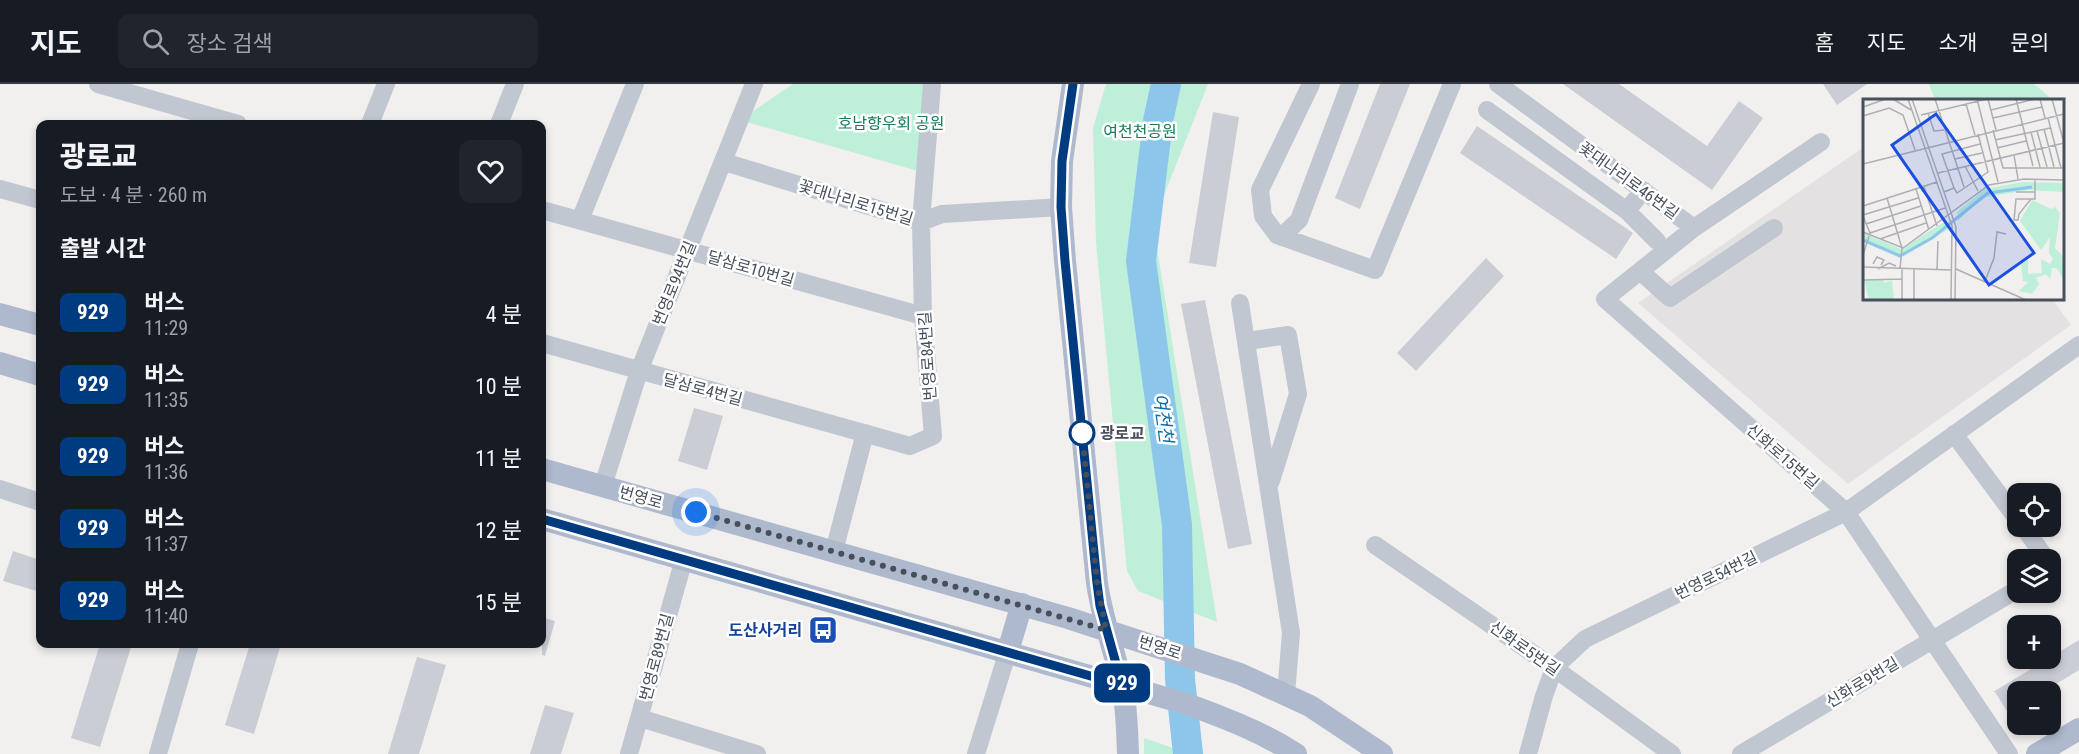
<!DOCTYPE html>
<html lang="ko">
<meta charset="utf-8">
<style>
body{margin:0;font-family:"Roboto Condensed","Noto Sans KR",sans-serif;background:#20242c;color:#f1f3f6;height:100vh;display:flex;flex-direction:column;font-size:22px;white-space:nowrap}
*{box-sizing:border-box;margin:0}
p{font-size:20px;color:#9ea1a6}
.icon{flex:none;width:33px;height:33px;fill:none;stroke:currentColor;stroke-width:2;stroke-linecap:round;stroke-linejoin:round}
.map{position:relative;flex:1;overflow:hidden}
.details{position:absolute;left:36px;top:36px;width:510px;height:528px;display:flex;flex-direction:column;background:#171b24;border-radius:12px;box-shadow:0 3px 9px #0003}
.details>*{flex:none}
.badge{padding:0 12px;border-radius:9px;font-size:21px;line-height:39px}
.tools{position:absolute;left:2007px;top:399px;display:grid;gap:12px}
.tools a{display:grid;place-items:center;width:54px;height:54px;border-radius:12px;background:#171b24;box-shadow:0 3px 9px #0003;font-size:30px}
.you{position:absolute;width:30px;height:30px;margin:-15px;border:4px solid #fff;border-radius:50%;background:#1a73e8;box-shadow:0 0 0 9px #1a73e833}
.map>.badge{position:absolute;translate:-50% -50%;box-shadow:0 0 0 3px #fff}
h2{padding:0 24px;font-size:22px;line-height:54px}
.round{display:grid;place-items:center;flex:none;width:63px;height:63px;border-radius:12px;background:#20242c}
.overview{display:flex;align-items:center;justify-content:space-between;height:102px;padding:0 24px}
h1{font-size:28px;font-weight:800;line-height:45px}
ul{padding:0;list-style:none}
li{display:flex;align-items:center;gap:18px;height:72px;padding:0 24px}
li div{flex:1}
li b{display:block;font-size:22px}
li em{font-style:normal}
li .badge{min-width:66px;font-weight:700;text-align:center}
header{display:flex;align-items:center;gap:36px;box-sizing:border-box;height:84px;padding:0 30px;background:#171b24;border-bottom:2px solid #363941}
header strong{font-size:28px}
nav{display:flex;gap:33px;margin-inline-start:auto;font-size:21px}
.search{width:420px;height:54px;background:#20242c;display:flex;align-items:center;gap:15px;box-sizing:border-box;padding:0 21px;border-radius:12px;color:#9ea1a6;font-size:22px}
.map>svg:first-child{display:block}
.education{fill:#e3e1e1}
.green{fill:#beefd9}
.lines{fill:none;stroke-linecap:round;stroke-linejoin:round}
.river{stroke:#8cc7eb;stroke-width:30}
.building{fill:#cbcdd5}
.minor{stroke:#c0c7d1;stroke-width:18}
.major{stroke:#afb9cd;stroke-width:22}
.line-casing{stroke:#fff;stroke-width:14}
.line{stroke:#003b80;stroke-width:9}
.walk{stroke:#474f5c;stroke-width:6;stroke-dasharray:0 10.8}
.stop-dot{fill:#fff;stroke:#003b80;stroke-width:3}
.labels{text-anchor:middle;stroke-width:5;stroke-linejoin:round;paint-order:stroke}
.park-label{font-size:16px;fill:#187d5c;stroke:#fff}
.street-label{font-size:16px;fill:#474f5c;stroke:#fff}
.stop-label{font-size:16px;font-weight:bold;fill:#474f5c;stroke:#fff;text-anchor:start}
.transit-label{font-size:16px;font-weight:bold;fill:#164399;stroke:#fff;text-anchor:end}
.water-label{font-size:18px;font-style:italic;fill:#0e6ea9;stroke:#fff}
.inset-river{fill:none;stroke:#8cc7eb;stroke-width:3}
.inset-road{fill:none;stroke:#aeafb4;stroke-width:1.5}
.view{fill:#1b4fdf;fill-opacity:0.15;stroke:#1b4fdf;stroke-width:3}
.inset-edge{fill:none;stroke:#474f5c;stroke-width:3}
</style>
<header>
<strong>지도</strong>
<div class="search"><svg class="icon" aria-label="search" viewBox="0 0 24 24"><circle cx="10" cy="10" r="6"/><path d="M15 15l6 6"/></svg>장소 검색</div>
<nav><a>홈</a><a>지도</a><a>소개</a><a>문의</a></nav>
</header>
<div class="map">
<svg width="2079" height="670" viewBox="0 0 2079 670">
<rect width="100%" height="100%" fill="#f2efef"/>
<path class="education" d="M1864,63V214L2052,215L2071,241L1848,400L1638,219Z"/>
<path class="green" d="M793,0H935L925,89L740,36Z
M1106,0H1208L1153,139L1217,538L1138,507L1127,487L1096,158L1093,44Z
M1929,0H2034L2053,16H1935Z
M1144,654L1190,670H1144Z"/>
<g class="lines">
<path class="river" d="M1166,0L1158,37L1141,177L1177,441L1180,595L1188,670"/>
</g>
<path class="building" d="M1380,0H1410L1360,125L1335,114Z
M1563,0H1619L1707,62L1739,17L1763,34L1712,106Z
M1823,0H1867L1837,21Z
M1213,28L1239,33L1216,183L1189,179Z
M1477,42L1633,149L1616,175L1460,69Z
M1486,174L1504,192L1416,287L1397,269Z
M1205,216L1252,460L1228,465L1181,220Z
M694,324L723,332L707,386L678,377Z
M13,467L40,476V508L3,497Z
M542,533L555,537L545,572L542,571Z
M2079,556V586L2043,608H2018V623L2008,629L1995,608H1993Z
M100,560H132L100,663L71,654Z
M250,560H281L254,650L225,641Z
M417,573L446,581L419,670H388Z
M545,621L574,629L561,670H530Z"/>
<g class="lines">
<path class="minor" d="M98,0L238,40
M1311,0L1260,106L1263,132L1277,151L1375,186L1452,0
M1498,0L1694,144
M1487,26L1627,127L1643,106
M370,40L386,0
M499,40L515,0
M1821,58L1694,144L1605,215L1846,428L2009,670
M724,78L921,138L942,130L1061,123
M0,105L40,116
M542,126L923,232
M1627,127L1657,157
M580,136L635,0
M1281,153L1299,136L1350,0
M1640,187L1670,214L1774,144
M1240,219L1291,549L1286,610
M1247,257L1288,251L1298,310L1271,397
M542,259L910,362L933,352L923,232L921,138L932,0
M1954,350L2018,436
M603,402L639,287L754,0
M0,405L40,418
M2023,442L2047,476
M1375,461L1554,584L1672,670
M834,467L865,349
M640,634L757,670
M158,670L190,560
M629,670L684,475
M976,670L1008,567
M1528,670L1544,612L1554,584L1585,555L1846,428L2079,261
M1741,670L2018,505"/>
<path class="major" d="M1073,0L1062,77L1061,123L1065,177L1097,499C1102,534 1114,566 1122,600C1127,623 1127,647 1128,670
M0,230L40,241
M0,279L40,291
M542,385L1068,534L1240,590L1310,622L1382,670
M542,435L1187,620C1225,634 1262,648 1296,670
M1008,567L1022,520
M2037,670L2079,645"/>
</g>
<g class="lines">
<g class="line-casing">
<path id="line" d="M542,435L1122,601L1100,522L1097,499L1065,177L1061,123L1062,77L1073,0"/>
</g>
<use href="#line" class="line"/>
<path class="walk" d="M696,428L1106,546L1097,499L1081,338L1082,349"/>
</g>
<defs>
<g id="bus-square" transform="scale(1.5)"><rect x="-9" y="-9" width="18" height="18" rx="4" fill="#1a4fb4" stroke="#fff"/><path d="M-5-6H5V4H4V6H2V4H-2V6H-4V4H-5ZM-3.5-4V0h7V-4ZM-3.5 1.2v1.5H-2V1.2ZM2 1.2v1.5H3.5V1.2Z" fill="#fff"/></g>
</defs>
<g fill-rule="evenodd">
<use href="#bus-square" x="823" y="546"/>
</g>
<circle class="stop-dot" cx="1082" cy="349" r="12"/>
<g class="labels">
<g class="park-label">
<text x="891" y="45">호남향우회 공원</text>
<text x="1140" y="53">여천천공원</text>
</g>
<g class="street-label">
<text transform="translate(1629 96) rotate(36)" y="6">꽃대나리로46번길</text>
<text transform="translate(856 118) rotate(17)" y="6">꽃대나리로15번길</text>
<text transform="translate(751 184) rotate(16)" y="6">달삼로10번길</text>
<text transform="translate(674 199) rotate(-68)" y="6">번영로94번길</text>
<text transform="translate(927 272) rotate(-94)" y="6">번영로84번길</text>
<text transform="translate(703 305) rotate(15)" y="6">달삼로4번길</text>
<text transform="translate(1783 372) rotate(41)" y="6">신화로15번길</text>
<text transform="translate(641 413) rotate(16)" y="6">번영로</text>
<text transform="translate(1716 491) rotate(-26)" y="6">번영로54번길</text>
<text transform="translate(1160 563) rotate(18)" y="6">번영로</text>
<text transform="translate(1525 564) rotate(35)" y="6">신화로5번길</text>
<text transform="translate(656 573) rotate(-75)" y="6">번영로89번길</text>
<text transform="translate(1862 598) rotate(-31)" y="6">신화로9번길</text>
</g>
<g class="stop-label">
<text x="1100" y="355">광로교</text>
</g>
<g class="transit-label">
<text x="802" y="552">도산사거리</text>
</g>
<g class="water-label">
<text transform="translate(1163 334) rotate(82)" y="6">여천천</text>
</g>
</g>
<g transform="translate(1863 15)">
<rect width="201" height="201" fill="#f2efef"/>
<path d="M160,83L201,84V93L165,91L118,99L95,122L94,113L122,90ZM169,101L188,110L192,108L197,114L192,149L201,158V182L194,169H189L187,180L183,175L173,179L176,185L169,195L156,192L165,183L160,182L158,165L165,160V175L179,174L178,160L187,165L190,160L186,154L187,138L178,151L157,122ZM83,122L86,130L40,157L0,142V134L38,150ZM1,181H20L21,184L29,181L31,200L6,201Z" fill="#beefd9"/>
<path class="inset-river" d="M0,141L37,157L69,139L125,94L169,88"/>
<path class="inset-road" d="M30,0L48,11M45,0L89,127L88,201M49,0L93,128L92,201M72,0L101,88M114,0L135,83M125,0L133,31M153,0L170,67M177,0L182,19M189,0L201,44M103,5L112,36M0,8L23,0M128,11L172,0M65,14L71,32L81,31M58,16L124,0M0,17L26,9L40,16L52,51M130,19L179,8M185,19L198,69M181,30L191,68M130,31L140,69H201M174,32L184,68M168,33L177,68M132,41L187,29M134,49L163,42M151,56L155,80M92,60L119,54M0,65L201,15M102,67L115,92M75,74L201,44M61,88L74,127M91,89L79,55L117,45M53,90L66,131M81,93L91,89L94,94L125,73L115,35M153,93H172M24,99L39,149L37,170M168,100L156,115L155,121H151L153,100H172V81M0,107L74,83M0,116L55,99M0,117L7,134L0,156M3,125L58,107M0,133L40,149L126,86L161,80L201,81M7,134L82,109M17,140L63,124M10,165L14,158L21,161L18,166M0,168L88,171M15,170L26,164L33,167M93,170L163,201M74,171L75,142M1,181L39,180M122,182L131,159L134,133L143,135M39,201V170M51,201V170"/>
<path class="view" d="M73,15L171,154L126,186L29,46Z"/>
<rect width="201" height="201" class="inset-edge"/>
</g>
</svg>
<div class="tools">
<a><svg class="icon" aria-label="locate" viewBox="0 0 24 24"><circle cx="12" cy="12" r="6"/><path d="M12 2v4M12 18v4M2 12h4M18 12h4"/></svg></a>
<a><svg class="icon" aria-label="layers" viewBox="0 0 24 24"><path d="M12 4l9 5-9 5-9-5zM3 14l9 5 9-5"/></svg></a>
<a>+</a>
<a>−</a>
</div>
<div class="you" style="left:696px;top:428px"></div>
<b class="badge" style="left:1122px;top:599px;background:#003b80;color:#fff">929</b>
<section class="details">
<div class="overview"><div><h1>광로교</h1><p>도보 · 4 분 · 260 m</p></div><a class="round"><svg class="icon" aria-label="heart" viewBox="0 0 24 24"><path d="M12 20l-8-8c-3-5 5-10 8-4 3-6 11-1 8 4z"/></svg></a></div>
<h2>출발 시간</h2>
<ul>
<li><span class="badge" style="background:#003b80;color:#fff">929</span><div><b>버스</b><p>11:29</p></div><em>4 분</em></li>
<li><span class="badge" style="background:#003b80;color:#fff">929</span><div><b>버스</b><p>11:35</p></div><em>10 분</em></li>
<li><span class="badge" style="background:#003b80;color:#fff">929</span><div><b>버스</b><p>11:36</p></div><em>11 분</em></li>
<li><span class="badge" style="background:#003b80;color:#fff">929</span><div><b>버스</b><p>11:37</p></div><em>12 분</em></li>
<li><span class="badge" style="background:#003b80;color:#fff">929</span><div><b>버스</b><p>11:40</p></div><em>15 분</em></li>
</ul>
</section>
</div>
